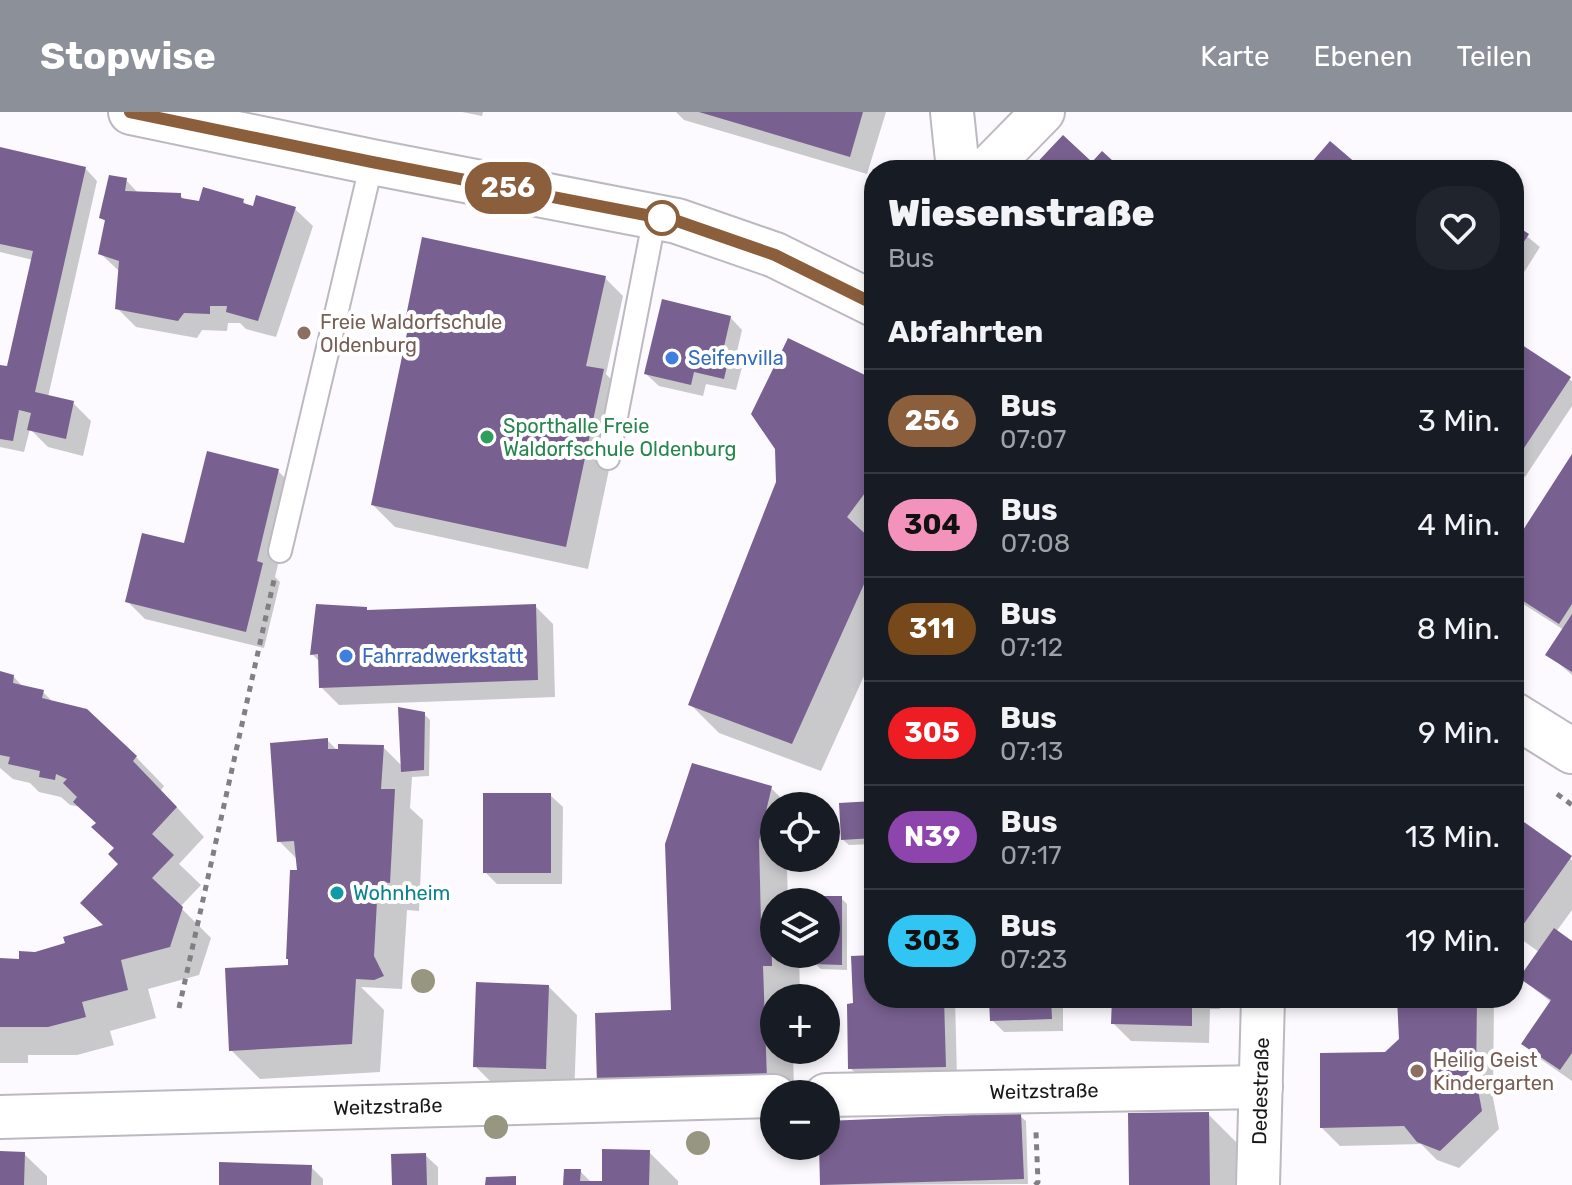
<!DOCTYPE html>
<html lang="de">
<meta charset="utf-8">
<style>
body{margin:0;font-family:Rubik,sans-serif;background:#20242c;color:#f1f3f6;height:100vh;display:flex;flex-direction:column;font-size:30px;white-space:nowrap}
*{box-sizing:border-box;margin:0}
p{font-size:26px;color:#9ea1a6}
.icon{flex:none;width:44px;height:44px;fill:none;stroke:currentColor;stroke-width:2;stroke-linecap:round;stroke-linejoin:round}
.map{position:relative;flex:1;overflow:hidden}
.side{position:absolute;left:864px;top:48px;width:660px;height:848px;display:flex;flex-direction:column;background:#171b24;border-radius:32px;box-shadow:0 4px 12px #0003}
.side>*{flex:none}
.badge{padding:0 16px;border-radius:26px;font-size:28px;line-height:52px}
.fabs{position:absolute;left:760px;top:680px;display:grid;gap:16px}
.fabs a{display:grid;place-items:center;width:80px;height:80px;border-radius:50%;background:#171b24;box-shadow:0 4px 12px #0003;font-size:40px}
.map>.badge{position:absolute;translate:-50% -50%;box-shadow:0 0 0 4px #fff}
h2{padding:0 24px;font-size:30px;line-height:72px}
.round{display:grid;place-items:center;flex:none;width:84px;height:84px;border-radius:32px;background:#20242c}
.headline{display:flex;align-items:center;justify-content:space-between;height:136px;padding:0 24px}
h1{font-size:38px;font-weight:800;line-height:60px}
ul{padding:0;list-style:none}
li{display:flex;align-items:center;gap:24px;height:104px;padding:0 24px;border-top:2px solid #363941}
li div{flex:1}
li b{display:block;font-size:30px}
li em{font-style:normal}
li .badge{min-width:88px;font-weight:700;text-align:center}
header{display:flex;align-items:center;gap:48px;box-sizing:border-box;height:112px;padding:0 40px;background:#8c9099;color:#fff}
header strong{font-size:38px}
nav{display:flex;gap:44px;margin-inline-start:auto;font-size:28px}
.map>svg:first-child{display:block}
.shadow{fill:#0003}
.building{fill:#786090}
.lines{fill:none;stroke-linecap:round;stroke-linejoin:round}
.lane-casing{stroke:#bcb9c0;stroke-width:26}
.street-casing{stroke:#bcb9c0;stroke-width:46}
.secondary-casing{stroke:#bcb9c0;stroke-width:48}
.path{stroke:#817f82;stroke-width:5;stroke-dasharray:6 6;stroke-linecap:butt}
.lane{stroke:#fff;stroke-width:22}
.street{stroke:#fff;stroke-width:42}
.secondary{stroke:#fff;stroke-width:44}
.tree{fill:#979680}
.line-casing{stroke:#fff;stroke-width:18}
.line{stroke:#8b5e3c;stroke-width:12}
.stop-dot{fill:#fff;stroke:#8b5e3c;stroke-width:4}
.education-dot{fill:#8d6e63;stroke:#fff;stroke-width:3}
.shop-dot{fill:#3f7fe0;stroke:#fff;stroke-width:3}
.leisure-dot{fill:#2e9e5b;stroke:#fff;stroke-width:3}
.culture-dot{fill:#0f9aa8;stroke:#fff;stroke-width:3}
.labels{text-anchor:middle;stroke-width:8;stroke-linejoin:round;paint-order:stroke}
.education-label{font-size:20px;fill:#785e54;stroke:#fff;text-anchor:start}
.shop-label{font-size:20px;fill:#366cbe;stroke:#fff;text-anchor:start}
.leisure-label{font-size:20px;fill:#27864d;stroke:#fff;text-anchor:start}
.culture-label{font-size:20px;fill:#0d838f;stroke:#fff;text-anchor:start}
.street-label{font-size:20px;fill:#1a181b;stroke:#fff}
</style>
<header>
<strong>Stopwise</strong>
<nav><a>Karte</a><a>Ebenen</a><a>Teilen</a></nav>
</header>
<div class="map">
<svg width="1572" height="1073" viewBox="0 0 1572 1073">
<rect width="100%" height="100%" fill="#fcfafe"/>
<path class="shadow" d="M462,0H483L482,4Z
M676,0H886L867,62L684,8Z
M0,37L85,56L97,69L48,285L73,291L91,309L83,344L48,335L30,317L24,340L0,335V255L8,257L33,148L0,140Z
M126,68L139,82L180,83L186,89L200,91L243,89L249,95L295,97L313,114L276,225L246,217L240,211H228L227,219L202,218L197,226L136,215L118,197L120,160L100,141L107,111L101,105Z
M1514,114L1540,135L1519,168L1514,165Z
M605,166L623,184L606,262L625,282L588,457L395,415L373,393Z
M730,205L742,218L735,248L742,255L736,278L706,272L703,284L659,274L646,262Z
M1514,235L1572,269V294L1525,365L1514,358Z
M874,273V542L821,659L719,621L690,592L778,370L777,336Z
M1572,346V563L1548,542L1564,518L1514,486V436Z
M278,359L296,377L275,465L280,470L264,536L145,507L127,489L185,434Z
M535,494L553,512L555,585L339,593L321,575L320,550L312,542L369,500Z
M0,561L13,564L24,576L43,580L54,591L136,645L164,674L161,678L204,725L179,752L201,773L180,795L211,826L199,863L148,877L156,906L110,919L114,933L77,943H28V951H0V848L21,849L68,832L106,814L121,752L116,737L98,711L81,695L70,693L61,685L39,680L30,671L13,667L0,656Z
M424,602L430,608L429,664L412,665L410,696L423,708L419,799L407,798L402,877L361,875L384,898L380,960L260,967L231,938L290,855L299,760L298,748L279,729L327,628L339,640L383,635L403,655Z
M771,676L789,694H774V746H790L787,759L788,790H774V842H799L800,882L791,883V886H774V938H793L794,982L673,900Z
M550,683L563,695L562,772H497L485,760Z
M874,691V732L849,733L843,728Z
M1514,705L1572,748V798L1556,820L1572,831V969L1536,944L1524,932L1552,891L1521,866L1539,840L1514,822Z
M841,786L847,792V858L821,857L815,852V842H826V790H815Z
M874,845V886H900V893L917,892V886H955L957,966L863,968L850,956L855,893Z
M548,874L577,903L574,985L504,983L475,954Z
M991,886H1063V919L1004,920L992,908Z
M1114,886H1221L1220,897H1210L1209,931L1131,929L1113,911Z
M1399,886H1494L1493,986L1499,1017L1459,1056L1437,1048L1421,1032L1340,1034L1322,1016L1401,927Z
M1208,1002L1237,1031V1073H1131Z
M1020,1004L1026,1009L1028,1072L822,1073L821,1034H826V1011Z
M649,1040L678,1069V1073H565L580,1059L592,1071H604Z
M0,1041L24,1042L47,1064V1073H0Z
M425,1043L438,1055V1073H394Z
M311,1055L323,1067V1073H221Z"/>
<path class="building" d="M699,0H863L850,45Z
M1063,23L1092,50L1102,39L1123,58H1030Z
M1330,29L1364,58H1305Z
M0,35L86,55L35,280L74,289L66,327L27,318L31,301L19,298L13,329L0,327V253L7,254L33,139L0,132Z
M109,63L127,66L125,79L181,81V86L199,89L203,75L244,87L243,91L253,94L256,83L296,95L258,209L226,200L227,194H210V202L184,201L178,209L115,197L119,149L98,142L105,108L99,106Z
M1514,112L1529,122L1514,145Z
M422,125L606,164L586,254L604,257L566,435L371,393L408,216L404,214Z
M662,187L731,204L723,239L730,241L724,267L694,260L691,273L644,262Z
M788,226L865,263L874,270V369L847,405L874,430V450L792,632L688,593L776,370L775,337L751,302Z
M1516,229L1571,265L1514,351V232Z
M207,339L279,357L257,449L263,451L246,520L125,490L142,421L184,431Z
M1572,342V492L1559,512L1514,483V432Z
M316,492L367,495V498L536,492L538,568L319,576L318,542L310,543Z
M1572,502V560L1545,543Z
M0,559L14,563L13,571L44,578L42,586L87,597L137,644L133,649L177,695L152,722L174,743L152,766L183,795L170,835L121,848L128,878L82,890L86,905L48,915H0V846L19,847V839L35,840L65,831L63,825L103,813L80,791L118,752L108,742L114,736L91,715L96,711L73,690L77,685L63,671L67,667L56,662L55,668L39,665L40,659L8,652L10,645L0,643Z
M398,595L425,600L424,658L401,660Z
M328,626V637H338V632L384,633L381,677H395L390,771L378,770L374,844L384,864L374,868L356,867L352,932L229,939L225,856L288,853V847H286L290,758H297L294,729L277,730L270,631Z
M692,651L772,674L759,729L761,812L771,811L772,854H763L767,967L597,972L595,901L671,898L665,732Z
M483,681H551V761H483Z
M874,689V726L841,728L839,691Z
M1514,703L1572,744L1518,820L1514,818Z
M813,784H842V853L813,852V842H826V790H813Z
M1554,816L1572,829V941L1560,958L1521,932L1551,888L1519,866Z
M874,843V886H889V891L915,890V886H944L946,955L848,957L847,892L853,891L851,844Z
M476,870L549,873L546,957L473,955Z
M989,886H1051L1052,907L990,909Z
M1112,886H1192V914L1111,912Z
M1397,886H1477L1476,967L1482,999L1440,1039L1417,1030L1404,1014L1320,1016V941L1385,940L1399,927Z
M1209,1000L1210,1073H1129L1128,1001Z
M1021,1001L1024,1067L820,1073L819,1034H826V1009Z
M602,1037L650,1038L649,1073H563L564,1057H581L580,1069H602Z
M0,1039L25,1040L24,1073H0Z
M426,1041L427,1073H392L391,1042Z
M219,1050L312,1053L311,1073H219Z
M516,1064V1073H485L486,1065Z"/>
<g class="lines">
<g class="lane-casing">
<path id="lane" d="M608,346L655,104
M280,439L372,50"/>
</g>
<g class="street-casing">
<g id="street">
<path d="M952,0L958,58"/>
<path d="M986,58L1043,0"/>
<path id="s1" d="M826,983L1261,975"/>
<path id="s2" d="M0,1005L774,984"/>
<path id="s3" d="M1258,1073L1263,886"/>
</g>
</g>
<g class="secondary-casing">
<path id="secondary" d="M131,0L372,50L677,109L775,143L874,192
M1514,603L1572,639"/>
</g>
<path class="path" d="M1557,682L1572,693
M179,896L274,468
M1035,1073L1038,1070L1036,1020"/>
<use href="#lane" class="lane"/>
<use href="#street" class="street"/>
<use href="#secondary" class="secondary"/>
</g>
<g class="tree">
<circle cx="423" cy="869" r="12"/>
<circle cx="496" cy="1015" r="12"/>
<circle cx="698" cy="1031" r="12"/>
</g>
<g class="lines">
<g class="line-casing">
<path id="line" d="M130,0L372,50L677,109L775,143L874,192"/>
</g>
<use href="#line" class="line"/>
</g>
<circle class="stop-dot" cx="662" cy="106" r="16"/>
<g class="education-dot">
<circle cx="304" cy="221" r="8"/>
<circle cx="1417" cy="959" r="8"/>
</g>
<g class="shop-dot">
<circle cx="672" cy="246" r="8"/>
<circle cx="346" cy="544" r="8"/>
</g>
<circle class="leisure-dot" cx="487" cy="325" r="8"/>
<circle class="culture-dot" cx="337" cy="781" r="8"/>
<g class="labels">
<g class="education-label">
<text x="320" y="217">Freie Waldorfschule<tspan x="320" dy="23">Oldenburg</tspan></text>
<text x="1433" y="955">Heilig Geist<tspan x="1433" dy="23">Kindergarten</tspan></text>
</g>
<g class="shop-label">
<text x="688" y="253">Seifenvilla</text>
<text x="362" y="551">Fahrradwerkstatt</text>
</g>
<g class="leisure-label">
<text x="503" y="321">Sporthalle Freie<tspan x="503" dy="23">Waldorfschule Oldenburg</tspan></text>
</g>
<g class="culture-label">
<text x="353" y="788">Wohnheim</text>
</g>
<g class="street-label">
<text dy="7" stroke="none"><textPath href="#s1" startOffset="218">Weitzstraße</textPath></text>
<text dy="7" stroke="none"><textPath href="#s3" startOffset="94">Dedestraße</textPath></text>
<text dy="7" stroke="none"><textPath href="#s2" startOffset="388">Weitzstraße</textPath></text>
</g>
</g>
</svg>
<div class="fabs">
<a><svg class="icon" aria-label="locate" viewBox="0 0 24 24"><circle cx="12" cy="12" r="6"/><path d="M12 2v4M12 18v4M2 12h4M18 12h4"/></svg></a>
<a><svg class="icon" aria-label="layers" viewBox="0 0 24 24"><path d="M12 4l9 5-9 5-9-5zM3 14l9 5 9-5"/></svg></a>
<a>+</a>
<a>−</a>
</div>
<b class="badge" style="left:508px;top:76px;background:#8b5e3c;color:#fff">256</b>
<section class="side">
<div class="headline"><div><h1>Wiesenstraße</h1><p>Bus</p></div><a class="round"><svg class="icon" aria-label="heart" viewBox="0 0 24 24"><path d="M12 20l-8-8c-3-5 5-10 8-4 3-6 11-1 8 4z"/></svg></a></div>
<h2>Abfahrten</h2>
<ul>
<li><span class="badge" style="background:#8b5e3c;color:#fff">256</span><div><b>Bus</b><p>07:07</p></div><em>3 Min.</em></li>
<li><span class="badge" style="background:#f393bc;color:#111">304</span><div><b>Bus</b><p>07:08</p></div><em>4 Min.</em></li>
<li><span class="badge" style="background:#774819;color:#fff">311</span><div><b>Bus</b><p>07:12</p></div><em>8 Min.</em></li>
<li><span class="badge" style="background:#ee1d23;color:#fff">305</span><div><b>Bus</b><p>07:13</p></div><em>9 Min.</em></li>
<li><span class="badge" style="background:#8e44ad;color:#fff">N39</span><div><b>Bus</b><p>07:17</p></div><em>13 Min.</em></li>
<li><span class="badge" style="background:#30c5f3;color:#111">303</span><div><b>Bus</b><p>07:23</p></div><em>19 Min.</em></li>
</ul>
</section>
</div>
